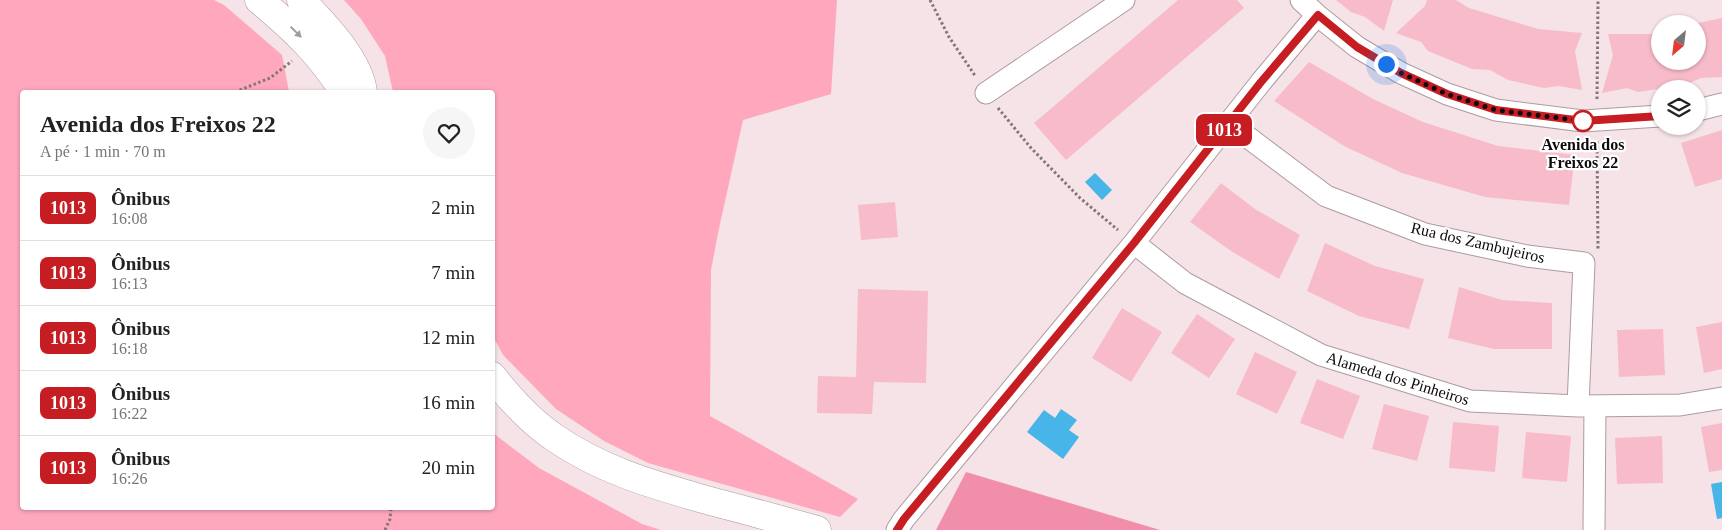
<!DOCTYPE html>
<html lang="pt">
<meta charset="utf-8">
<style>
body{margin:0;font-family:Georgia,serif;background:#f6f6f6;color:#222;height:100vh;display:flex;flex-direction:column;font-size:19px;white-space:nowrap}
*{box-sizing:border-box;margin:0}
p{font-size:16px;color:#767676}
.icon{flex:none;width:28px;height:28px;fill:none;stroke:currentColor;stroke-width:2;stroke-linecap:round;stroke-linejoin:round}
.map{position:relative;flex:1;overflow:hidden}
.details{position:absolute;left:20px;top:90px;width:475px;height:420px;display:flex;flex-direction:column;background:#fff;border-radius:5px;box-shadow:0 1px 4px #0004}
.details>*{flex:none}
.badge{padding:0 10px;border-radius:8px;font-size:18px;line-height:32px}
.needle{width:32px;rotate:208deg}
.controls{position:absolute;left:1651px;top:15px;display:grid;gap:10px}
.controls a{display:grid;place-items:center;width:55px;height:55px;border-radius:50%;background:#fff;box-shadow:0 1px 4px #0004;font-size:25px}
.you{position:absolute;width:25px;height:25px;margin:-12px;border:4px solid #fff;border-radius:50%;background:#1a73e8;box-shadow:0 0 0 8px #1a73e833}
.map>.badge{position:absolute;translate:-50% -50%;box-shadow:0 0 0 2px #fff}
.round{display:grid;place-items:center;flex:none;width:52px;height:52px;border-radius:26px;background:#f6f6f6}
.head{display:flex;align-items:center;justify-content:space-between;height:85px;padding:0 20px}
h1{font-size:24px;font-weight:700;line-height:38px}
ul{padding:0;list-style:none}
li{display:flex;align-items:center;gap:15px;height:65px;padding:0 20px;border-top:1px solid #e0e0e0}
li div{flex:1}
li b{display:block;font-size:19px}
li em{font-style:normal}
li .badge{min-width:55px;font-weight:700;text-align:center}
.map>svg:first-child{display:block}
.green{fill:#fea7bd}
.forest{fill:#f18faa}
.water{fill:#47b5e7}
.building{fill:#f8bbca}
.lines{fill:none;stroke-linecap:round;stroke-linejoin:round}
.street-casing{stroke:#ac9c9f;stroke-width:23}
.secondary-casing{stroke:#ac9c9f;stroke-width:29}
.path{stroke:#827679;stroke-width:3;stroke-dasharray:2.5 2.5;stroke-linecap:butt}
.street{stroke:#fff;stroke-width:21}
.secondary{stroke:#fff;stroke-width:28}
.oneway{fill:#9f9d9d}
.line-casing{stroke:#fff;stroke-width:11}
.line{stroke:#c61d23;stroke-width:8}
.walk{stroke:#0f0a0b;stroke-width:5;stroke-dasharray:0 9}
.stop-dot{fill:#fff;stroke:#c61d23;stroke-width:2.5}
.labels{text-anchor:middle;stroke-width:4.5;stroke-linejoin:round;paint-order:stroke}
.stop-label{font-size:16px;font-weight:bold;fill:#0f0a0b;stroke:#fff}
.street-label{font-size:16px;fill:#0f0a0b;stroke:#fff}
</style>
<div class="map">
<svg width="1722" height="530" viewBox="0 0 1722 530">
<rect width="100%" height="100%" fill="#f5e3e7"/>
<path class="green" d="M0,0H214L224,5L282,55L289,92H22V508H492L493,433L539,468L642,524L661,530H0Z
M344,0H837L831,94L743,120L718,233L711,270L710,416L858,499L840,517L648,463L604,441L556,409L503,355L493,336L492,92H393L385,56L361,19Z"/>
<path class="forest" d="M966,472L1160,530H936Z"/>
<path class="water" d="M1095,173L1112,190L1102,200L1085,182Z
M1061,409L1077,420L1069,430L1079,437L1063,459L1027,432L1044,410L1055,418Z
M1722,482V518L1717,519L1711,484Z"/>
<path class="building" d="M1178,0H1237L1244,8L1066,160L1034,123Z
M1336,0H1393L1384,31L1365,17L1351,12Z
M1427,0H1456L1469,8L1538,29L1582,33L1575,51L1582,90L1559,86L1544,88L1508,80L1490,70L1472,69L1428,51L1421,42L1396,33L1425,6Z
M1722,18V77L1701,78L1685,85L1638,92L1627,88L1602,93L1613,55L1608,34H1652L1660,32V61H1698V23Z
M1309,62L1373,99L1423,122L1498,146L1575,155L1569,205L1485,197L1402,173L1344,146L1274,101Z
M1722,130V179L1695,187L1681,143Z
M1221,183L1255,209L1300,235L1279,279L1231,251L1190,222Z
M895,202L898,237L861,240L858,205Z
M1325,243L1375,266L1424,279L1409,329L1359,316L1307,291Z
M1459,287L1502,300L1552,303V349H1494L1448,338Z
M858,289L928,291L926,383L874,382L872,414L817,413L818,376L856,377Z
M1122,308L1162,332L1131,382L1092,358Z
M1197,314L1235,339L1209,378L1171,353Z
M1722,322V369L1704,373L1696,327Z
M1663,329L1665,375L1619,377L1617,330Z
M1255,352L1297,372L1277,414L1236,394Z
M1317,379L1360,396L1343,439L1300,423Z
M1384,404L1429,416L1417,461L1372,449Z
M1453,422L1499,426L1495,472L1449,468Z
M1722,423V470L1709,472L1701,427Z
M1526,432L1571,436L1567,482L1522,478Z
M1662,436L1663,483L1617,484L1615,438Z"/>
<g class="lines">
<g class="street-casing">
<path id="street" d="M1301,0L1317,15L1357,47L1401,73L1447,94L1496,110L1583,121L1660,116
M986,93L1124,0
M1698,110L1722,104
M1229,123L1326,196L1425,234L1527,256L1584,263L1578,406
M1134,243L1185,283L1321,355L1470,401L1578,406L1680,405L1722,398
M897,530L904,519L1134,243L1261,82L1317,15
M1594,530L1595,406"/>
</g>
<g class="secondary-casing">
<path id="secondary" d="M259,0C293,28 321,55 344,92
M301,0C323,23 359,59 363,92
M492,376C510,399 531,422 555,438C603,471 654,485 710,501C745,510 781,520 817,530"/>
</g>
<path class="path" d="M930,0L949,37L976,77
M235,92L270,78L292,61
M1597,99L1598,0
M998,108L1031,148L1080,198L1118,230
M1597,141L1598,249
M385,530L390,519L391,508"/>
<use href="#street" class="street"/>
<use href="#secondary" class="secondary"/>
</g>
<defs><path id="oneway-solid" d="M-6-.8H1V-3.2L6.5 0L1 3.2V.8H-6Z" transform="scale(1.25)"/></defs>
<use class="oneway" href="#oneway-solid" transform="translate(296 32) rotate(44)"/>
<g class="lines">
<g class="line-casing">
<path id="line" d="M897,530L904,519L1134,243L1261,82L1318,15L1357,47L1401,73L1447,94L1496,110L1583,121L1660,116"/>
</g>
<use href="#line" class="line"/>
<path class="walk" d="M1386,64L1401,73L1447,94L1496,110L1583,121"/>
</g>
<circle class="stop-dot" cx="1583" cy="121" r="10"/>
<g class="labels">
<g class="stop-label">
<text x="1583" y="150">Avenida dos<tspan x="1583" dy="18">Freixos 22</tspan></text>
</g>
<g class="street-label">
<text transform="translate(1478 242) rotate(13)" y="6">Rua dos Zambujeiros</text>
<text transform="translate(1398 378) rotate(17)" y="6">Alameda dos Pinheiros</text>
</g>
</g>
</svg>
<div class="controls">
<a><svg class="needle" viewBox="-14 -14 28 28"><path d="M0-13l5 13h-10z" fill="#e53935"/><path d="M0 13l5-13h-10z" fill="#767676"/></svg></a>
<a><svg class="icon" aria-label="layers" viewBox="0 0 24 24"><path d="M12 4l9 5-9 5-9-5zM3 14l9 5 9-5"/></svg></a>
</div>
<div class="you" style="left:1386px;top:64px"></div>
<b class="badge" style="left:1224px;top:130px;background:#c61d23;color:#fff">1013</b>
<section class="details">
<div class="head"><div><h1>Avenida dos Freixos 22</h1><p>A pé · 1 min · 70 m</p></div><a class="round"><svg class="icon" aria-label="heart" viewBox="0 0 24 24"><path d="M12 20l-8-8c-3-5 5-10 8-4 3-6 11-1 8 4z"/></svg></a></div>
<ul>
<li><span class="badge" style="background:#c61d23;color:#fff">1013</span><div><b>Ônibus</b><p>16:08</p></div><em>2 min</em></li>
<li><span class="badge" style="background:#c61d23;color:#fff">1013</span><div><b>Ônibus</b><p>16:13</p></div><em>7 min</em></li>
<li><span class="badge" style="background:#c61d23;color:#fff">1013</span><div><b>Ônibus</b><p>16:18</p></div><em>12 min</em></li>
<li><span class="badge" style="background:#c61d23;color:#fff">1013</span><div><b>Ônibus</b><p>16:22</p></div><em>16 min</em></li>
<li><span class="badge" style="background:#c61d23;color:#fff">1013</span><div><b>Ônibus</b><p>16:26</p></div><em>20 min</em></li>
</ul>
</section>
</div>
